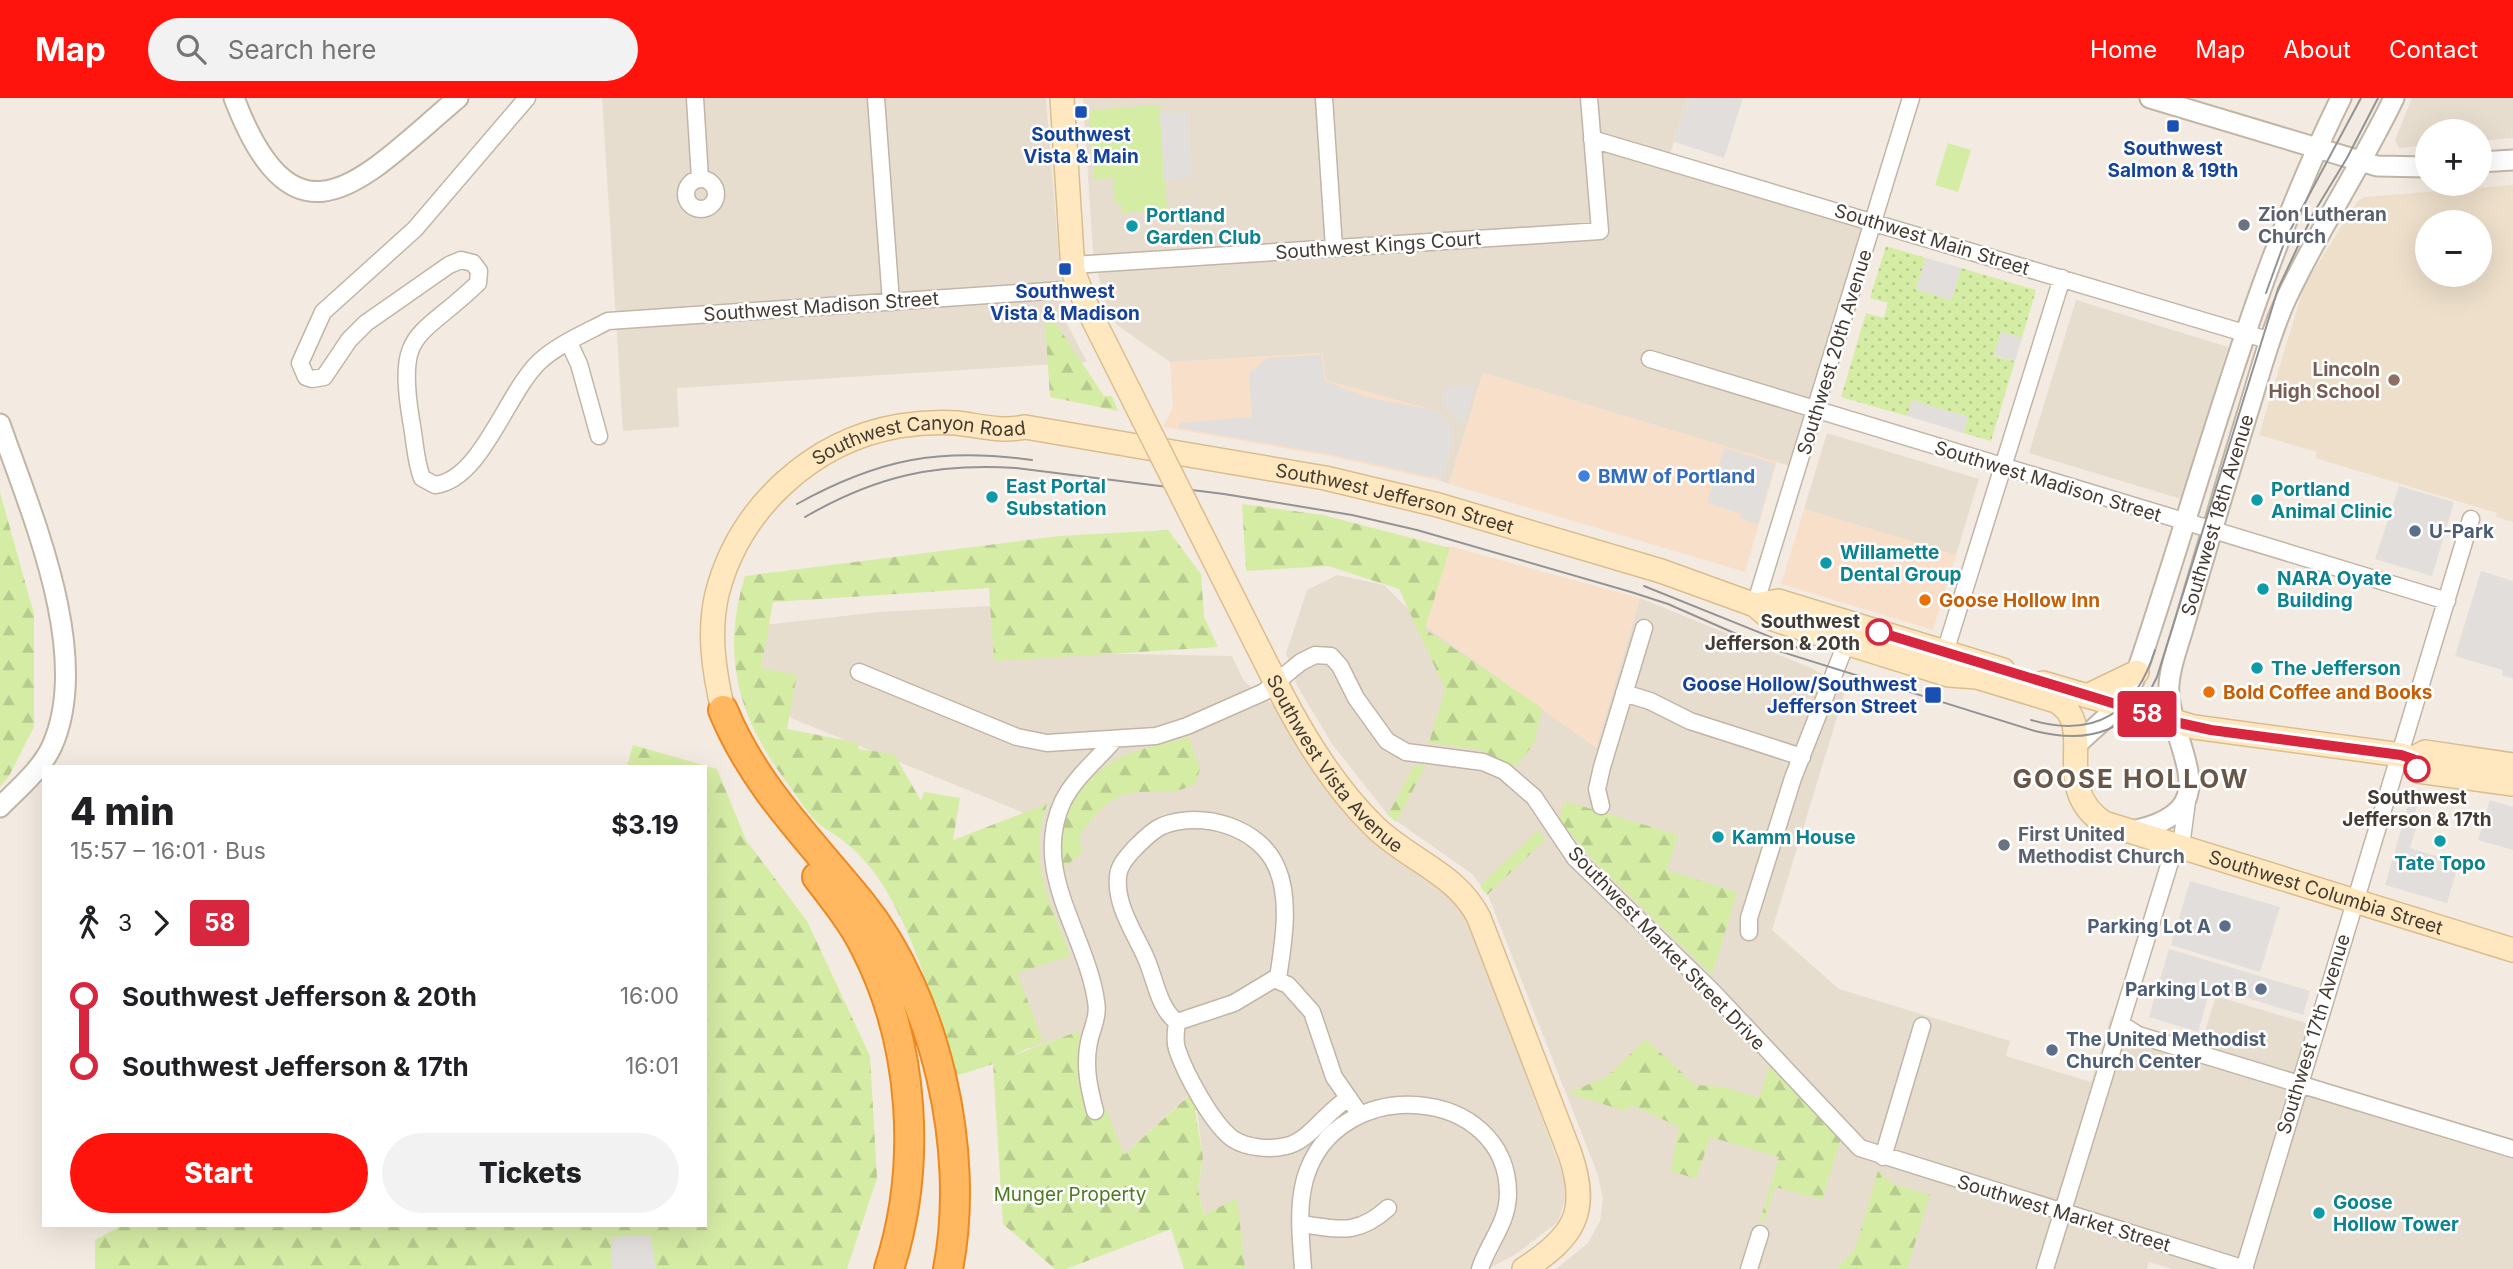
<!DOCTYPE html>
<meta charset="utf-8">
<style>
body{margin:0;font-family:Inter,sans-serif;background:#f2f2f2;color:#202124;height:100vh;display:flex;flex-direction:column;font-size:26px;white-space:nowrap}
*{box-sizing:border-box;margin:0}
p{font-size:23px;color:#757577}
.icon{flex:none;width:38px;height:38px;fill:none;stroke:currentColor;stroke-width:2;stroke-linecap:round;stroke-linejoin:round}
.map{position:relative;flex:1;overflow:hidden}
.panel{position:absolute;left:42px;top:667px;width:665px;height:462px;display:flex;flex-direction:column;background:#fff;border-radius:0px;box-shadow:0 7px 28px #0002}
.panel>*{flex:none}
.badge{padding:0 14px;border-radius:5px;font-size:24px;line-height:46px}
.buttons{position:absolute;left:2415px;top:21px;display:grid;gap:14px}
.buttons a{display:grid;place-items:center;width:77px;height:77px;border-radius:50%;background:#fff;box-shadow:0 7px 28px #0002;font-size:35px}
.map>.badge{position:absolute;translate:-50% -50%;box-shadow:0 0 0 4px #fff}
.legs{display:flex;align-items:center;gap:10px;height:77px;padding:0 28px;font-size:23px}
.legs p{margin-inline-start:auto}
.headline{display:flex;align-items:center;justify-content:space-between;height:119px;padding:0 28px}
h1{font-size:38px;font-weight:800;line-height:52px}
.cta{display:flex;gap:14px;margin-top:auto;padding:14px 28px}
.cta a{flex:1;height:80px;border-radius:42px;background:#ff130c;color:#fff;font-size:28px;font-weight:800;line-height:80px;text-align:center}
.cta a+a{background:#f2f2f2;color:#202124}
ul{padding:0 28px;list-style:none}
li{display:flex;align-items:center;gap:24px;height:70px;font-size:26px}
li i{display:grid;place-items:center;width:10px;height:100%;margin:0 9px;background:currentColor}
li i::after{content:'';width:18px;height:18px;margin:-9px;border:5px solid;border-radius:50%;background:#fff}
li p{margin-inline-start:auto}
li:first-child i{background:linear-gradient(#0000 50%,currentColor 0)}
li:last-child i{background:linear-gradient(currentColor 50%,#0000 0)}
header{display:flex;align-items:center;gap:42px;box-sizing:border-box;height:98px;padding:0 35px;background:#ff130c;color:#fff}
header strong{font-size:33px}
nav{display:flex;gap:38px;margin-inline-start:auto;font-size:24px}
.search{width:490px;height:63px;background:#f2f2f2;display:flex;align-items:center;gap:18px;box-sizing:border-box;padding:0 24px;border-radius:38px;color:#757577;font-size:26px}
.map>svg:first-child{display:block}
.residential{fill:#e7ddcf}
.commercial{fill:#f8dfc9}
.education{fill:#eddfca;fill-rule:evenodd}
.grass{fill:url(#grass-dots)}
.forest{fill:url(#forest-firs)}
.green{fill:#d5eca5}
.parking{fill:#e2dedb}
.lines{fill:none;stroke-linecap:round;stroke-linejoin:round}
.minor-casing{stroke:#c1b5a6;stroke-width:19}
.tertiary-casing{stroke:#c1b5a6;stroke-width:23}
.secondary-casing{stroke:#dabd8e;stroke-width:26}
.motorway-casing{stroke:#ec8923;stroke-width:32}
.minor{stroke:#fff;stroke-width:16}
.tertiary{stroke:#fff;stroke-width:19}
.secondary{stroke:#ffe8bf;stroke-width:23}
.motorway{stroke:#ffb760;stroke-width:28}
.tram{stroke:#939393;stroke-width:2}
.secondary-bridge-casing{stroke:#dabd8e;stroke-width:26;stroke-linecap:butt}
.secondary-bridge{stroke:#ffe8bf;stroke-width:23}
.line-1-casing{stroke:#fff;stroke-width:16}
.line-1{stroke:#d7263d;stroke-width:10}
.transit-dot{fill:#1a4fb4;stroke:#fff;stroke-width:2.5}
.worship-dot{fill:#6b7280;stroke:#fff;stroke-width:2.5}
.culture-dot{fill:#0f9aa8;stroke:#fff;stroke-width:2.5}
.education-dot{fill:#8d6e63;stroke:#fff;stroke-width:2.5}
.shop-dot{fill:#3f7fe0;stroke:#fff;stroke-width:2.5}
.service-dot{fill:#5c6f8a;stroke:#fff;stroke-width:2.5}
.food-dot{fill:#e8710a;stroke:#fff;stroke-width:2.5}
.stop-1-dot{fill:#fff;stroke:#d7263d;stroke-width:3.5}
.labels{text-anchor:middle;stroke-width:5;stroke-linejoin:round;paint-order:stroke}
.transit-label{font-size:19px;font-weight:bold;fill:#164399;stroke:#fff}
.worship-label{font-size:19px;font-weight:bold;fill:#5b616d;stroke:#fff;text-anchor:start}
.culture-label{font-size:19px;font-weight:bold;fill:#0d838f;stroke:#fff;text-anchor:start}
.street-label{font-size:19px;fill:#443b32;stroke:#fff}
.education-label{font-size:19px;font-weight:bold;fill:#785e54;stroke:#fff;text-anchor:end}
.shop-label{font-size:19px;font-weight:bold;fill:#366cbe;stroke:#fff;text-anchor:start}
.service-label{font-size:19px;font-weight:bold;fill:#4e5e75;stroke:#fff;text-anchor:start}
.food-label{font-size:19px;font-weight:bold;fill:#c56008;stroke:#fff;text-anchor:start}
.stop-label{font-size:19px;font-weight:bold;fill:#443b32;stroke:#fff;text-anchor:end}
.park-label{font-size:19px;fill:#4e7b21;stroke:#fff}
.district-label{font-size:26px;font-weight:bold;letter-spacing:2px;fill:#685748;stroke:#fff}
</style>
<header>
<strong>Map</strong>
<div class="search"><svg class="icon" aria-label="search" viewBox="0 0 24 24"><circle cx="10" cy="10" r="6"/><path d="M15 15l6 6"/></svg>Search here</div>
<nav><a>Home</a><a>Map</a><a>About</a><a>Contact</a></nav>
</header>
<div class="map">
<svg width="2513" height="1171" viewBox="0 0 2513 1171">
<defs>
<pattern id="grass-dots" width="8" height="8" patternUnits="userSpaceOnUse" patternTransform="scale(1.75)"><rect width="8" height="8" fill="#d5eca5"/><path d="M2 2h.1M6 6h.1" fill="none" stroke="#b8cb8e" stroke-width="1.8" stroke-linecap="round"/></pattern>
<pattern id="forest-firs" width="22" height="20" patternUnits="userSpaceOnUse" patternTransform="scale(1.75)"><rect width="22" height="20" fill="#d5eca5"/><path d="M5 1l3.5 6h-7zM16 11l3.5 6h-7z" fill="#b8cb8e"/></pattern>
</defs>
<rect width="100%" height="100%" fill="#f3ebe1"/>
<path class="residential" d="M602,0H1046L1064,220L1087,264L677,290L679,329L623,333Z
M1083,0H1688L1667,65L1870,126L1793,369L1483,275L1449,386L1440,383L1453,339L1381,301L1326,282L1322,255L1170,264L1117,227L1104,201L1093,154Z
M2412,0H2513V40L2480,43V33H2427V47L2399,50L2395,42Z
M2076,202L2228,249L2181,401L2029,355Z
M1827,335L1979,381L1956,457L1804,411Z
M1337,477L1384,487L1426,528L1596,649L1640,500L1811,570L1846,590L1772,832L1839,891L2010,943L2006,958L2091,984L2111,918L2201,946L2216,898L2319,929L2303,983L2513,1048V1171H2172L2149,1164L2147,1171H1556L1588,1145L1600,1123L1603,1101L1598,1077L1488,797L1472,776L1388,717L1332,646L1296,586L1286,555L1307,492Z
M990,508L1074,533L1076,555L1232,558L1244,583L1275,609L1344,712L1365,736L1449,793L1469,824L1564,1080L1567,1096L1558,1124L1516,1156L1488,1171H1218L1198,1091L1203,1059L1194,992L1124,1057L1088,1020L1080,987L1079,933L1030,951L1001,872L1044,795L1037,758L1041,722L791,620L755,570L764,527L879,514Z"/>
<path class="commercial" d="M1322,255L1326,282L1437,313L1448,320L1453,339L1440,383L1329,358L1163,329L1173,309L1170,264Z
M1483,275L1777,364L1745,474L1449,386Z
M1804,411L1956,457L1933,532L1781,486Z
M1449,448L1640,500L1596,650L1426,528Z"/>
<path class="education" d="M2513,87V424L2496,419L2497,415L2315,360L2317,354L2259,337L2304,188L2357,104L2364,99ZM2427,124H2480V177H2427Z"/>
<path class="grass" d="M1886,148L1926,160L1916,191L1951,202L1961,170L2036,192L2022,240L2001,234L1994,258L2015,263L1991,343L1963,335L1968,319L1912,303L1907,318L1841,299L1866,215L1884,220L1888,205L1870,200Z"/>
<path class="forest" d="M1055,224L1104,298H1112L1118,313L1050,299L1045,225Z
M0,394L34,516V629L9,678L0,689Z
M1242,406L1323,417L1450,450L1425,531L1542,610L1534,646L1513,671L1482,652L1429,645L1445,591L1399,491L1328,468L1246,473Z
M1168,432L1201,476L1204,519L1218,549L994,563L989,490L773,504L761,570L797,577L787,631L859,645L858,651L894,656L921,703L924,694L960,700L953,742L1047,706C1026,766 1051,803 1070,858L1017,875L1043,943L1012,958L1079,933L1080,987L1088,1019L1107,1013L1124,1057L1195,992L1202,1005L1195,1013L1203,1059L1198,1091L1204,1117L1237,1100L1245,1171H1184L1171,1131L1066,1171H1055L1003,1126L993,966L956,978C936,917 920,850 887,794C875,773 858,753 838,739C832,734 823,730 817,724C807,714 799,701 791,690C739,623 720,560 745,478L1059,438Z
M1188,638L1200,671L1196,684C1163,709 1131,673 1092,721C1086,728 1080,735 1079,744L1084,753L1061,772C1055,717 1084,671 1136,653C1153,647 1171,646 1188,638Z
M633,647L717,671L746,742L807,823L870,958L877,1080L847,1171H656L650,1138L613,1167L612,1171H95V1142L123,1127H705V668H627Z
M1414,667H1426L1396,724L1388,717Z
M1565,703L1678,737L1667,772L1737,794L1712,877L1593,762L1559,722Z
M1538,732L1545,742L1487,797L1480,788Z
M1646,941L1695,987L1724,989L1759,1000L1769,969L1841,1040L1822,1102L1775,1089L1764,1124L1760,1123L1779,1059L1710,1039L1696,1081L1671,1073L1679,1029L1632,1007L1625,1013L1568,995L1606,979Z
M1878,1073L1893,1086L1930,1097L1907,1171H1837L1855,1151Z"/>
<path class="green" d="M1159,7L1167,112L1122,115L1121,106H1115L1113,80L1094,81L1089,12Z
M1948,45L1971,52L1958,94L1935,87Z"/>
<path class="parking" d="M1688,0H1743L1724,60L1674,44Z
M1187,14L1192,79L1164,82L1160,16Z
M1926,160L1961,170L1951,202L1916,191Z
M2001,234L2022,240L2015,263L1994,257Z
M1321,257L1325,283L1365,299L1433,312L1448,320L1453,339L1441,381L1330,356L1179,330V325L1252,319L1249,275L1267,260Z
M1475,287L1465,325L1456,322L1445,309L1443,289Z
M1912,302L1968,319L1963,335L1907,318Z
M1724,350L1775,366L1758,426L1740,420L1741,416L1707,405Z
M2399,388L2454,404L2432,478L2375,461Z
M2481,473L2513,483V581L2502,577L2503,572L2455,558Z
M2413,690L2422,693L2415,715L2420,717L2410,750L2459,765L2447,805L2385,787Z
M2490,702L2513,709V752L2478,742Z
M2190,783L2280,809L2260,874L2171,847Z
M2169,851L2310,893L2303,917L2211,889L2198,934L2149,919Z
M650,1137L656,1171H612L611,1139Z"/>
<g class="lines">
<g class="minor-casing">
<path id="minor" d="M527,0L415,131L323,214L300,265L306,279L312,281L324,279L349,242L366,225L449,167L461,162L473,165L479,173L478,185C419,242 396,230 411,322C415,342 415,362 422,380L435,387C481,382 506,296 539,264C557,247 585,235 608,223L1078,191
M695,0L700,81
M876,0L891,204
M1324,0L1334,150
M1592,41L2271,243
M686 96a15 15 0 1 1 30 0a15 15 0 1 1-30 0Z
M1073,167L1600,133L1589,0
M569,245L579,266L599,338
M1650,261L2447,503
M1755,507L1911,0
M1945,554L2062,180
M859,574L1017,639L1047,645L1156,638L1187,628L1264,594L1301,564L1315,557L1331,558L1340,568L1356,600L1387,643L1406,654L1483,664L1504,673L1534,699L1575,760L1711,892L1860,1050L2245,1171
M1624,595L1650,603L1690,623L1802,659
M1601,708L1597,691L1602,669L1644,530
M1749,834V820L1793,680L1849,538
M1177,924C1158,910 1155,879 1145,858C1134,834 1115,806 1118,778C1119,767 1127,759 1134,751C1142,743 1151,733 1162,728C1202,712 1260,729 1277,770C1291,802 1283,847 1278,880
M2121,926L2138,937L2513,1051
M1349,1000C1327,1012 1310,1043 1286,1048C1270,1052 1247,1050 1233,1041C1212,1026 1185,975 1177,951C1174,942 1176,933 1177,924L1234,905L1274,881L1288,887L1312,914L1334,979L1359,1015
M1095,1013C1089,990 1084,968 1089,944C1092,930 1099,918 1096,903C1086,835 1030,773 1063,703C1075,679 1097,662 1114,642
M1883,1059L1922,928
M1301,1126C1339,1131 1357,1138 1388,1110
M1303,1171C1301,1141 1297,1110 1305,1081C1336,973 1509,987 1508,1097C1507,1127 1488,1145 1480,1171
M1749,1171L1760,1136
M2045,1171L2170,764L2182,741L2188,696
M2244,1171L2471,421"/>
</g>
<g class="tertiary-casing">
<g id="tertiary">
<path d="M234,0C297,165 366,77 458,0"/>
<path d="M2150,0L2377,68L2427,69"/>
<path d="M2480,64L2513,62"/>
<path d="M0,326C31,415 93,556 52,648C41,672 18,691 0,709"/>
<path d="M2076,647L2120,607L2134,582C2201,387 2249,186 2341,0"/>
<path id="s1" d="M2127,734C2229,715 2176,659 2169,598C2167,577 2177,551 2183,531C2204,459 2225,388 2247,317C2259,279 2269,238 2286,201C2318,132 2361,69 2394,0"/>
</g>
</g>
<g class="secondary-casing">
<g id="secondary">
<path d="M1062,0L1073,173L1087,209"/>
<path d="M1755,507L1778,503L2003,572"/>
<path id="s2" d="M1269,571C1296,627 1330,685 1374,728C1408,762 1457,775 1479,820L1570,1056C1590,1114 1574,1139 1524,1171"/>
<path d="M2043,585L2194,629L2401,657L2413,661L2418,673L2513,686"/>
<path d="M2087,598L2137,574"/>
<path id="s3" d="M723,612C714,574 708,534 717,496C739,410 812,343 899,328C918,325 938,324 957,325C981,328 1001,334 1025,329L1325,380L1438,407L1661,473L1755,507L1770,520L1846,545L1949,577L1977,579L2056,603C2100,628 2048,688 2104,725L2513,852"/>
<path d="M2413,661L2425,654L2513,667"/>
</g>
</g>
<g class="motorway-casing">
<path id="motorway" d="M723,612C754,688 810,742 861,805C936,898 971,1054 948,1171
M817,779C834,801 853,825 865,849C915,946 922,1069 889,1171"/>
</g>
<use href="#minor" class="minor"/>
<use href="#tertiary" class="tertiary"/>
<use href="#secondary" class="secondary"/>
<use href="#motorway" class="motorway"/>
<path class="tram" d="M2266,195L2286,140L2361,0
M797,406C878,361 940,349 1032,362
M805,419C876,378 935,365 1016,370L1224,396L1352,417L1417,432L1631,494L1668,506L1766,549L2035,633C2091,647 2132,633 2157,579L2278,191L2313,116L2347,60L2378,0
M1644,488L1803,552
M2031,622C2095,641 2136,614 2155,552"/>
<g class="secondary-bridge-casing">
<path id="secondary-bridge" d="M1087,209L1269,571"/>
</g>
<use href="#secondary-bridge" class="secondary-bridge"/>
</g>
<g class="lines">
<g class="line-1-casing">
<path id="line-1" d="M1879,534L2175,624L2211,632L2401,657L2413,661L2417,671"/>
</g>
<use href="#line-1" class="line-1"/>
</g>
<g class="transit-dot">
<rect x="1074" y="7" width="14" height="14" rx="3.5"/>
<rect x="2166" y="21" width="14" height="14" rx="3.5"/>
<rect x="1058" y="164" width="14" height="14" rx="3.5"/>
<rect x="1924" y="588" width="18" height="18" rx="3.5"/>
</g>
<g class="worship-dot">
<circle cx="2244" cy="127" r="7"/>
<circle cx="2004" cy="747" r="7"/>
</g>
<g class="culture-dot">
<circle cx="1132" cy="128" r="7"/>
<circle cx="992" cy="399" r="7"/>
<circle cx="2257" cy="402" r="7"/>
<circle cx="1826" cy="465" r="7"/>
<circle cx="2263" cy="491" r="7"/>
<circle cx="2257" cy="570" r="7"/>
<circle cx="1718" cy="739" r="7"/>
<circle cx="2440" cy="743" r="7"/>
<circle cx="2319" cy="1115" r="7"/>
</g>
<circle class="education-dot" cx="2394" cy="282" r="7"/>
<circle class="shop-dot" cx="1584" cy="378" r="7"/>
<g class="service-dot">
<circle cx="2415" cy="433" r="7"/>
<circle cx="2225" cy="828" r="7"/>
<circle cx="2261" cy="891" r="7"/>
<circle cx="2052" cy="952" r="7"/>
</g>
<g class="food-dot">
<circle cx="1925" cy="502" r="7"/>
<circle cx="2209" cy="594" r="7"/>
</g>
<g class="stop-1-dot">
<circle cx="1879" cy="534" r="12"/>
<circle cx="2417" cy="671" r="12"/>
</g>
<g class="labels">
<g class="transit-label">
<text x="1081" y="43">Southwest<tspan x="1081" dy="22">Vista &amp; Main</tspan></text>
<text x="2173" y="57">Southwest<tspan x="2173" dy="22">Salmon &amp; 19th</tspan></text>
<text x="1065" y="200">Southwest<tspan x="1065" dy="22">Vista &amp; Madison</tspan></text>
<text x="1917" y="593" text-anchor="end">Goose Hollow/Southwest<tspan x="1917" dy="22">Jefferson Street</tspan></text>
</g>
<g class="worship-label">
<text x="2258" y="123">Zion Lutheran<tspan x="2258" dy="22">Church</tspan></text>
<text x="2018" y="743">First United<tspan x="2018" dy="22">Methodist Church</tspan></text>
</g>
<g class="culture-label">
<text x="1146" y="124">Portland<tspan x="1146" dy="22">Garden Club</tspan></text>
<text x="1006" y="395">East Portal<tspan x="1006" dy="22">Substation</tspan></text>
<text x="2271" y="398">Portland<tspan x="2271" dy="22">Animal Clinic</tspan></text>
<text x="1840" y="461">Willamette<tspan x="1840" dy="22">Dental Group</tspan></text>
<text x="2277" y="487">NARA Oyate<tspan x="2277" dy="22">Building</tspan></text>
<text x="2271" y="577">The Jefferson</text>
<text x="1732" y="746">Kamm House</text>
<text x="2440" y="772" text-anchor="middle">Tate Topo</text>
<text x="2333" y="1111">Goose<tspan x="2333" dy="22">Hollow Tower</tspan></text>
</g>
<g class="street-label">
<text transform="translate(1932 141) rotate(17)" y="7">Southwest Main Street</text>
<text transform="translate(1378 147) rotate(-4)" y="7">Southwest Kings Court</text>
<text transform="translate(821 208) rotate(-4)" y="7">Southwest Madison Street</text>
<text transform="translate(1834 254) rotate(-73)" y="7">Southwest 20th Avenue</text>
<text dy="7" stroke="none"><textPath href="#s3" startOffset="396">Southwest Canyon Road</textPath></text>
<text transform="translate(2048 383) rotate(17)" y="7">Southwest Madison Street</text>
<text dy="7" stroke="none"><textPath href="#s3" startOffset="882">Southwest Jefferson Street</textPath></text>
<text dy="7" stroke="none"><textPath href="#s1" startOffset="364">Southwest 18th Avenue</textPath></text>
<text dy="7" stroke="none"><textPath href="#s2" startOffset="116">Southwest Vista Avenue</textPath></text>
<text dy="7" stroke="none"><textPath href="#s3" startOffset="1948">Southwest Columbia Street</textPath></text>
<text transform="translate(1667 850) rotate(46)" y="7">Southwest Market Street Drive</text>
<text transform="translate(2313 936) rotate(-73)" y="7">Southwest 17th Avenue</text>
<text transform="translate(2064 1115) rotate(17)" y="7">Southwest Market Street</text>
</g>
<g class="education-label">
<text x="2380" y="278">Lincoln<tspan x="2380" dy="22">High School</tspan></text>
</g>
<g class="shop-label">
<text x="1598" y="385">BMW of Portland</text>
</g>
<g class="service-label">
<text x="2429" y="440">U-Park</text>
<text x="2211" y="835" text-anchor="end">Parking Lot A</text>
<text x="2247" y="898" text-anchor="end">Parking Lot B</text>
<text x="2066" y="948">The United Methodist<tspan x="2066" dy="22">Church Center</tspan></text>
</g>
<g class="food-label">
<text x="1939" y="509">Goose Hollow Inn</text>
<text x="2223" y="601">Bold Coffee and Books</text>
</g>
<g class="stop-label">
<text x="1860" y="530">Southwest<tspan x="1860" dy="22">Jefferson &amp; 20th</tspan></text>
<text x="2417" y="706" text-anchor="middle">Southwest<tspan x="2417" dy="22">Jefferson &amp; 17th</tspan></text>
</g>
<g class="park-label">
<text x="1070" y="1103">Munger Property</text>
</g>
<g class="district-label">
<text x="2131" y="690">GOOSE HOLLOW</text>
</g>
</g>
</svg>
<div class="buttons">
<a>+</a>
<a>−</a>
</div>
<b class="badge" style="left:2147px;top:616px;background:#d7263d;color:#fff">58</b>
<section class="panel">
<div class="headline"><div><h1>4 min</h1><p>15:57 – 16:01 · Bus</p></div><b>$3.19</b></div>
<div class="legs"><svg class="icon" aria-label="walk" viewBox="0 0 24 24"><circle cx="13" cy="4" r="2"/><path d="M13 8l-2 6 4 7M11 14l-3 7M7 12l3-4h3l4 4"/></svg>3<svg class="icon" aria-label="forward" viewBox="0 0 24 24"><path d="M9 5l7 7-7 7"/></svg><b class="badge" style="background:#d7263d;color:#fff">58</b></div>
<ul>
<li><i style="color:#d7263d"></i><b>Southwest Jefferson &amp; 20th</b><p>16:00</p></li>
<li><i style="color:#d7263d"></i><b>Southwest Jefferson &amp; 17th</b><p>16:01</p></li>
</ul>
<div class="cta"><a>Start</a><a>Tickets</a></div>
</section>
</div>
